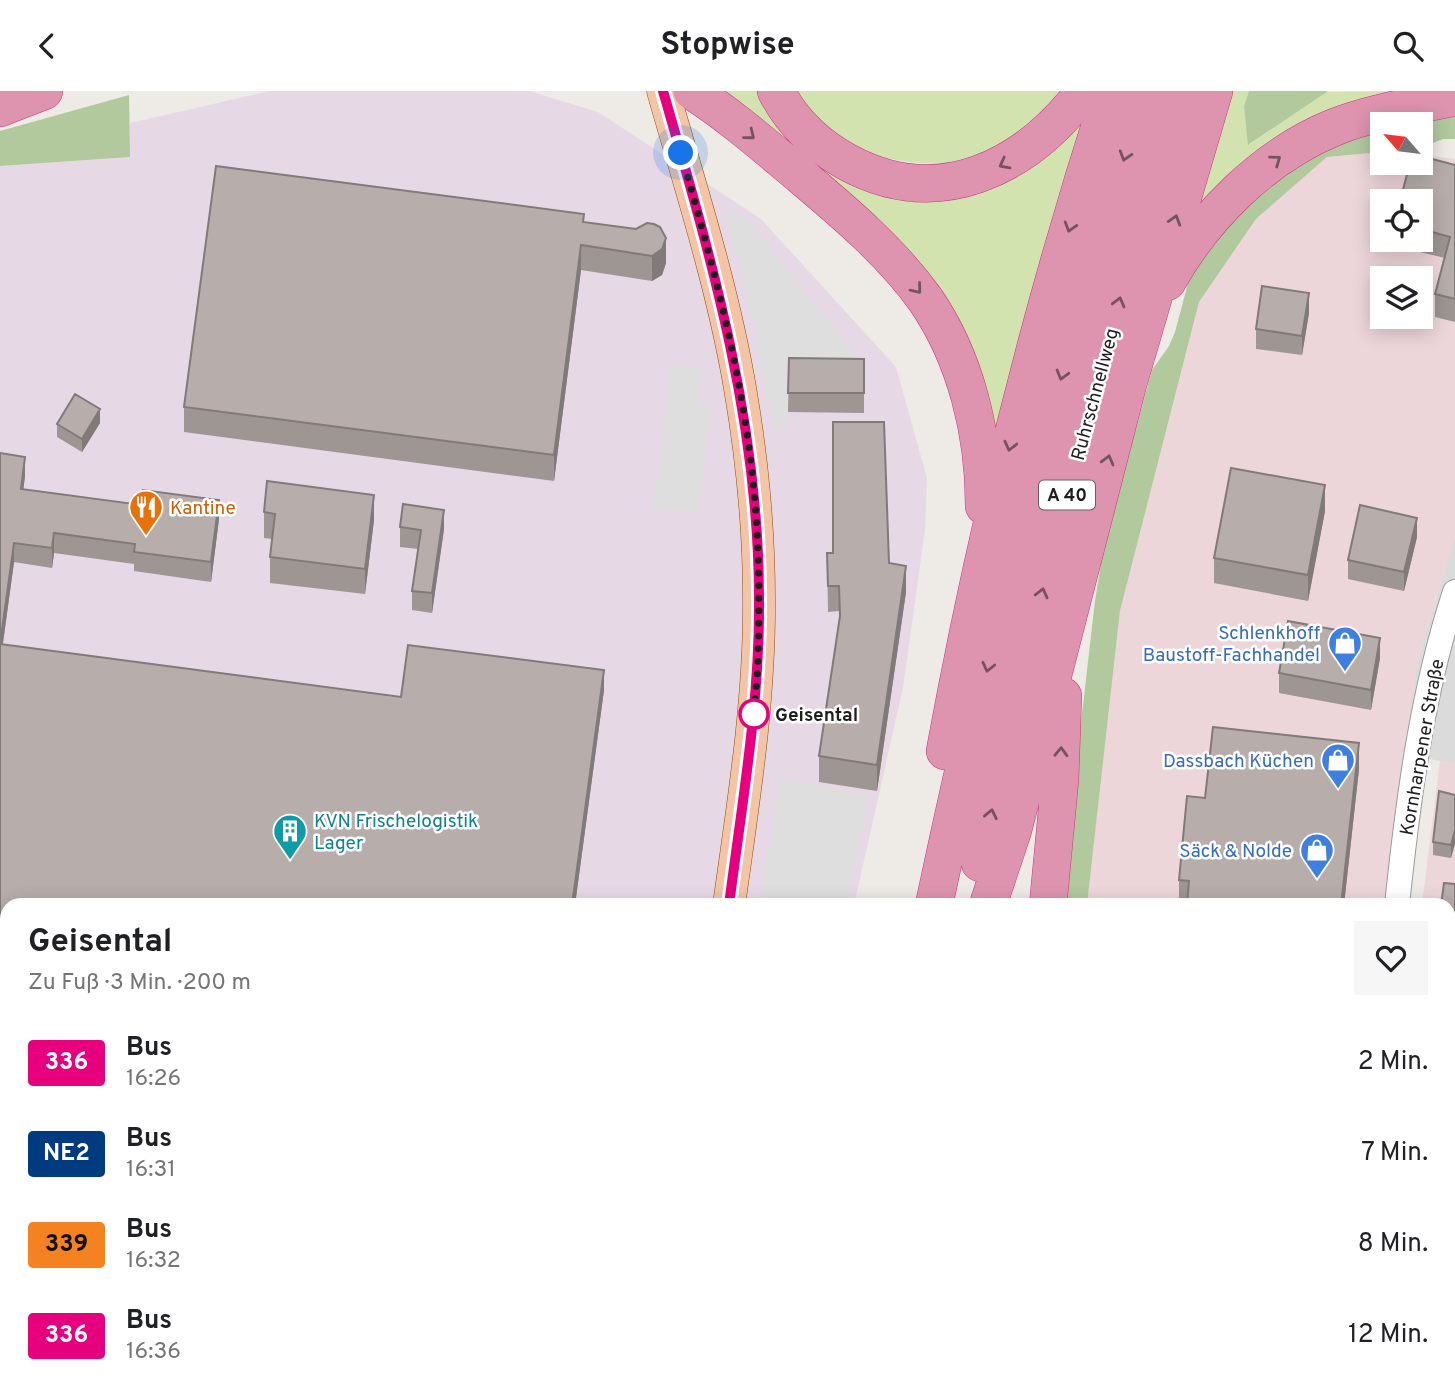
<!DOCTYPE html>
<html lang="de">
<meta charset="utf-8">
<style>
body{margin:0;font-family:Overpass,sans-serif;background:#f6f6f6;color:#202124;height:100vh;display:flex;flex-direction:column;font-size:26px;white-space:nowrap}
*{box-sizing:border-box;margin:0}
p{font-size:23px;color:#757577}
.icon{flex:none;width:38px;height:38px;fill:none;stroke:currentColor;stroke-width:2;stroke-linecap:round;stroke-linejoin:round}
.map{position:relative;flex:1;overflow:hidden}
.details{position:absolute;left:0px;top:807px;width:1456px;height:499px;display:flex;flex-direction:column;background:#fff;border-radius:21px 21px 0 0;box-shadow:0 4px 18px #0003}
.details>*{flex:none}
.badge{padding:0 14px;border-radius:5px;font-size:24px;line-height:46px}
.needle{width:46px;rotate:298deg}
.controls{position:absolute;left:1370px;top:21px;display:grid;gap:14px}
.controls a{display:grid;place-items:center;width:63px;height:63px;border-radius:0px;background:#fff;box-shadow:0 4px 18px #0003;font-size:35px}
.you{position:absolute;width:35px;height:35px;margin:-18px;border:5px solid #fff;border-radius:50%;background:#1a73e8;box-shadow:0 0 0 10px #1a73e833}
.map>.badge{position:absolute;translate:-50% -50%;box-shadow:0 0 0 4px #fff}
.round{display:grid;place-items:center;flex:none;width:74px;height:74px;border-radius:0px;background:#f6f6f6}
.headline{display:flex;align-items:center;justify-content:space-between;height:119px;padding:0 28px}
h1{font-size:33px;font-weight:700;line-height:52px}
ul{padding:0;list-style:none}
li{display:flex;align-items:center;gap:21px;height:91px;padding:0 28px}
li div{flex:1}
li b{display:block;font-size:26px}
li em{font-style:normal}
li .badge{min-width:77px;font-weight:700;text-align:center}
header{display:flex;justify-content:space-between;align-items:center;height:91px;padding:0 28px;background:#fff;font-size:32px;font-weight:700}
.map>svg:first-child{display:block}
.residential{fill:#dcdbdb}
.commercial{fill:#edd6d9;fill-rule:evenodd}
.industrial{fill:#e7d8e6}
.grass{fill:#d2e3b0}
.forest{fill:#b2c99e}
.parking{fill:#dedede}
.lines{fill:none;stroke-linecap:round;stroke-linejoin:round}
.minor-casing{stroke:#9b9b9b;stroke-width:26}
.major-casing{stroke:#8a4c0f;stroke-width:33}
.highway-casing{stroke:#c93581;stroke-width:38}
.minor{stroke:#fff;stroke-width:24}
.major{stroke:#f3c4a6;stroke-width:32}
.highway{stroke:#de94af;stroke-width:37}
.highway-bridge-casing{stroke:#c93581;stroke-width:38;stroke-linecap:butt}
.highway-bridge{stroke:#de94af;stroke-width:37}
.wall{fill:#9d9693}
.shaded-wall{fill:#807a78}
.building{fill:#b7aeab;stroke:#807a78;stroke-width:2}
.oneway{stroke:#74535f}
.line-casing{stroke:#fff;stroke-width:16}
.line{stroke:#e6007e;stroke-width:10}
.walk{stroke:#1e1e1e;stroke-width:7;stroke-dasharray:0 12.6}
.stop-dot{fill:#fff;stroke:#e6007e;stroke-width:3.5}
.labels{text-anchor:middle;stroke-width:5;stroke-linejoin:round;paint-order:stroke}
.shield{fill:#fff;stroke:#626262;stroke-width:2}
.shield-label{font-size:18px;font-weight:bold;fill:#1e1e1e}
.street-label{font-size:19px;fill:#1e1e1e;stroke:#fff}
.food-label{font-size:19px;fill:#c56008;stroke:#fff;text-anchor:start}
.shop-label{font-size:19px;fill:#366cbe;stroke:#fff;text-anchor:end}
.stop-label{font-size:19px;font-weight:bold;fill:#1e1e1e;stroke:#fff;text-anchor:start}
.culture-label{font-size:19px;fill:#0d838f;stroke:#fff;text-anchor:start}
</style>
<header><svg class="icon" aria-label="back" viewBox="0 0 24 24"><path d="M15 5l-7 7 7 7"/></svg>Stopwise<svg class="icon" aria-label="search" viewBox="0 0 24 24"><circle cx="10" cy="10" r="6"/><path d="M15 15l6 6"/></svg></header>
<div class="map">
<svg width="1455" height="1304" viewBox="0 0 1455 1304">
<rect width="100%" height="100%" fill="#eeeae5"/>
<path class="residential" d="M1455,444V673L1405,663L1417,571Z"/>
<path class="commercial" d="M1382,61V72H1421V64L1455,68V444L1417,571L1386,814H1087L1120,520L1199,211L1256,128L1327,66ZM1382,110H1421V149H1382ZM1382,187H1421V226H1382Z
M1440,670L1455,673V1095L1449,1100V814H1422Z
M0,1192L7,1194V1298L676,1299L675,1304H0Z
M1449,1225L1455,1227V1304H1351L1352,1299L1449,1298Z
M1016,1298L1315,1299L1314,1304H1015Z"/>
<path class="industrial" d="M270,0H529L598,21L761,128L896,276L927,387L925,438L903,597L854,814H7V1194L0,1192V75L129,66L130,32Z"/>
<path class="grass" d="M715,0H761L770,17L953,102L1091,8L995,358L975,272Z
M795,0H1059L1045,18L1005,51L957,73L917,72L871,65L825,38Z
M1233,0H1249L1244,15L1249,54L1325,1L1418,0L1189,138Z"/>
<path class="forest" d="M1249,0H1328L1248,54L1244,15Z
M129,4L130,66L0,75V40Z
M1455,21V48H1443L1421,57V33H1401Z
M1382,38V61L1327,66L1256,128L1199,211L1120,520L1087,814H1060L1095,510L1104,454L1152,279L1169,255L1175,241L1191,181L1257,101L1329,56Z
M1455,1095V1227L1449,1225V1100Z
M719,1299H783L787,1304H709Z"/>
<path class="parking" d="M725,120L747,128L867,278L864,287H789V336H773L749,212Z
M671,273L703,278L698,313L712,315L699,422L653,416Z
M780,687L869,705L847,814H759Z"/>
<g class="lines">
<g class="minor-casing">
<path id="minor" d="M1397,814C1408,709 1422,601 1455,501
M0,1217L7,1218
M430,1298L459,1304
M211,1304L212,1298
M651,1304L670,1298
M1334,1304L1335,1298"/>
</g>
<g class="major-casing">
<path id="major" d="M663,0C691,98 723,197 740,297C752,367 759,438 759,508C760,610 743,713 729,814
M809,1298L813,1304"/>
</g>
<g class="highway-casing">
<path id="highway" d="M692,0C731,25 766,56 801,85C845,122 891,161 925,208C966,267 984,343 984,415
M776,0C792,31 816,54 847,71C939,121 1026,77 1084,0
M0,17L44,0
M1167,191C1203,126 1265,64 1335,36C1373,21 1415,15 1455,6
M945,660C986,437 1041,216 1111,0
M980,772C1037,512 1102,254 1182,0
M934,814C992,540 1061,267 1145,0
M988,814L1013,739L1128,293L1214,0
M1048,814L1060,688L1063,605
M879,1304L880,1298
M979,1304L981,1298"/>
</g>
<use href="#minor" class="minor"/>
<use href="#major" class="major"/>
<use href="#highway" class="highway"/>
<g class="highway-bridge-casing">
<path id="highway-bridge" d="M842,1304L843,1298"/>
</g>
<use href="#highway-bridge" class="highway-bridge"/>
</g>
<path class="wall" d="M1455,74V231L1435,226V203L1445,167L1395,155V149H1421V110Z
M584,131L636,138L666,172L662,184L652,190L581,179L554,390L184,341V316Z
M1309,222L1302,264L1256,258V238Z
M789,267L864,268V322L788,321Z
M100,332L82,361L57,346V333Z
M0,362L25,385L23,399L219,428L211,491L134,480V473L54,462L52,477L14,471L3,553L401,606L604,599L575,814H7V1171L0,1170Z
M1325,420L1308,510L1214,492V467Z
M264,421L374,429L365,503L270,492V466L272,448L264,447Z
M400,436L444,438L432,522L412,519V500L418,458L400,456Z
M1417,446L1404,500L1348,488V469Z
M827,462L889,472L906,501L877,700L819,691V665L840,529L839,520L828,521Z
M1380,567L1371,619L1279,602V582Z
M1359,678L1344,814H1179V789L1205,707Z
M1433,751L1454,753L1451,767L1433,764Z
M1455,793V872L1449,871V814Z
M1449,1016L1455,1017V1062L1449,1061Z
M1055,1298H1289L1288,1304H1055Z"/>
<path class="shaded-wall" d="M666,147V172L662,184L652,190V165Z
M581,154V179L554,390V364Z
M1309,202V222L1302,264V245Z
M100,318V332L82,361V348Z
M25,366V385L21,418V398Z
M1325,394V420L1308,510V484Z
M374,404V429L365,503V478Z
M219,409V428L211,491V471Z
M444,419V438L432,522V502Z
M1417,427V446L1404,500V481Z
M54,442V462L52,477V457Z
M14,452V471L0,572V553Z
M906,475V501L877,700V674Z
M1380,547V567L1371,619V599Z
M604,579V599L575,814H572Z
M1359,652V678L1344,814H1341Z
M1455,739V753L1451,767V754Z
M1455,910V930L1449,981V962Z
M1455,1274V1293L1453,1304H1450Z"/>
<path class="building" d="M1421,65L1455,74V208L1435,203L1450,146L1421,138V110H1400L1410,72H1421Z
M216,75L584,123L583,131L636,138L647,132L654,133L660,136L666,147L662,158L652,165L581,154L554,364L184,316Z
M1262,195L1309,202L1302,245L1256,238Z
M789,267L864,268V302H788Z
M75,303L100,318L82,348L57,333Z
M833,331H884L889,472L906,475L877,674L819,665L840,525L839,495H828L827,462H833Z
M0,362L25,366L21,398L141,414L143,399L219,409L211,471L134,461L135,453L54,442L52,457L14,452L0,553L401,606L408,554L604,579L572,814H7V1152L0,1151Z
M1231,377L1325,394L1308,484L1214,467Z
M267,390L374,404L365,478L270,466L275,423L264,421Z
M403,413L444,419L432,502L412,500L421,439L400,436Z
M1360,414L1417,427L1404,481L1348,469Z
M1288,530L1380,547L1371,599L1279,582Z
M1213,636L1359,652L1341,814H1187L1189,790L1179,789L1187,705L1205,707Z
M1439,700L1455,704V739L1451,754L1433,751Z
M1444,792L1455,793V852H1449V814H1441Z
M1449,894L1455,895V910L1449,962Z
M1449,1016L1455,1017V1043L1449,1042Z
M1449,1262L1455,1263V1274L1450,1304H1384L1385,1298H1449Z
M1200,1298H1285V1304H1245Z"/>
<defs><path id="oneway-chevron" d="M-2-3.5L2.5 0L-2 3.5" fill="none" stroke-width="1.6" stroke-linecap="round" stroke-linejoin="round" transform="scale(1.75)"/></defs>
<g class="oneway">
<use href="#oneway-chevron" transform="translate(750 44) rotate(39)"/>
<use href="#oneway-chevron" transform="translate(1125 65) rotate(107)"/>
<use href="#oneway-chevron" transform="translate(1276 69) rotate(-36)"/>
<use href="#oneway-chevron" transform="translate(1004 73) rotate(152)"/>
<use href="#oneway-chevron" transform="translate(1175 129) rotate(-73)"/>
<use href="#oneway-chevron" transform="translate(1070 136) rotate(107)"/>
<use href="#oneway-chevron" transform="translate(917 198) rotate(51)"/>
<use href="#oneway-chevron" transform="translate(1119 211) rotate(-75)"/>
<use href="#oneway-chevron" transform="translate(1062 284) rotate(106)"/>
<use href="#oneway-chevron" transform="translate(1010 355) rotate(104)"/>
<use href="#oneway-chevron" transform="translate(1108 369) rotate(-75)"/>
<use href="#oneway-chevron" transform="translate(1042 502) rotate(-76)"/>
<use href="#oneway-chevron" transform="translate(988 576) rotate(103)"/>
<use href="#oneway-chevron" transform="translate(1061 661) rotate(-88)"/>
<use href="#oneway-chevron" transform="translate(991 723) rotate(-78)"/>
</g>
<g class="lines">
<g class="line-casing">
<path id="line" d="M663,0C712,170 759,330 759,508C760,611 742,712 729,814"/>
</g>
<use href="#line" class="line"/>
<path class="walk" d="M681,62C710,164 739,268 751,373C759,437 760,501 758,565C758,584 755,603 754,623"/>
</g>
<defs>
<g id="restaurant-pin" transform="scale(1.75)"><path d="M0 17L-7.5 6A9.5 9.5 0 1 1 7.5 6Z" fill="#e8710a" stroke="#fff"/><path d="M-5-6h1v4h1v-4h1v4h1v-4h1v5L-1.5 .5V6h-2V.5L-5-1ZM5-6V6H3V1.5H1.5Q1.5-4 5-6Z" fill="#fff"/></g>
<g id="shop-pin" transform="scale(1.75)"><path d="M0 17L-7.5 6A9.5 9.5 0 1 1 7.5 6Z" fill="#3f7fe0" stroke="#fff"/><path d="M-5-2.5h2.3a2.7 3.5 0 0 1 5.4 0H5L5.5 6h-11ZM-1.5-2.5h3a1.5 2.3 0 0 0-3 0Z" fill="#fff"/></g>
<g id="building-pin" transform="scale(1.75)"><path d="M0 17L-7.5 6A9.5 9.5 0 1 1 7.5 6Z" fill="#0f9aa8" stroke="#fff"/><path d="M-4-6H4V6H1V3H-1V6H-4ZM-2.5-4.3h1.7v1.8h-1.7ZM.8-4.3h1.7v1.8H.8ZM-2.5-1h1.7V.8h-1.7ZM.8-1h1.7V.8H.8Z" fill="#fff"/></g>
</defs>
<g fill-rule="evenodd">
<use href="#restaurant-pin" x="146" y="416"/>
<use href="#shop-pin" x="1345" y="552"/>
<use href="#shop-pin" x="1338" y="669"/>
<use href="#building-pin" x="290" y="740"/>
<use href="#shop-pin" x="1317" y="759"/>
</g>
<circle class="stop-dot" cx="754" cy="623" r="14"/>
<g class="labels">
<rect class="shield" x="1039" y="389.5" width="56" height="29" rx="5"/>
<g class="shield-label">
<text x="1067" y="410">A 40</text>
</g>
<g class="street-label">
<text transform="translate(1094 303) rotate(-75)" y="7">Ruhrschnellweg</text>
<text transform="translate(1421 656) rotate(-80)" y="7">Kornharpener Straße</text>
</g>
<g class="food-label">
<text x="170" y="423">Kantine</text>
</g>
<g class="shop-label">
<text x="1320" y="548">Schlenkhoff<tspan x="1320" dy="22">Baustoff-Fachhandel</tspan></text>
<text x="1314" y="676">Dassbach Küchen</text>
<text x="1292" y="766">Säck &amp; Nolde</text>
</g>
<g class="stop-label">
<text x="775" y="630">Geisental</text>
</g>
<g class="culture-label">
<text x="314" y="736">KVN Frischelogistik<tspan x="314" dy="22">Lager</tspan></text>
</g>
</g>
</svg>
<div class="controls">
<a><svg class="needle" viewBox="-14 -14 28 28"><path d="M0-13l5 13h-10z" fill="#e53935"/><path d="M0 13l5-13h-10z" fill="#757577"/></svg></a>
<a><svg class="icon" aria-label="locate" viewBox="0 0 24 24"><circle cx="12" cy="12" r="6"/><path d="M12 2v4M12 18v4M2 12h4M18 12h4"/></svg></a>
<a><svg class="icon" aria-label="layers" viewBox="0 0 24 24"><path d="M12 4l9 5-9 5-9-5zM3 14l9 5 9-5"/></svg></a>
</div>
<div class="you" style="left:681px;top:62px"></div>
<section class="details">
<div class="headline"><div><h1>Geisental</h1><p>Zu Fuß · 3 Min. · 200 m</p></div><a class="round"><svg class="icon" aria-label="heart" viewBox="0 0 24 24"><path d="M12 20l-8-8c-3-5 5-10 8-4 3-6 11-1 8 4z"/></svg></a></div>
<ul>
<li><span class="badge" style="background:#e6007e;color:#fff">336</span><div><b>Bus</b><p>16:26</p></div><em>2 Min.</em></li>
<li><span class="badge" style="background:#003b80;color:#fff">NE2</span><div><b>Bus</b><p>16:31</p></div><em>7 Min.</em></li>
<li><span class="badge" style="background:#f58220;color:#111">339</span><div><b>Bus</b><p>16:32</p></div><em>8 Min.</em></li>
<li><span class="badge" style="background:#e6007e;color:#fff">336</span><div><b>Bus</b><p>16:36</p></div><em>12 Min.</em></li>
</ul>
</section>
</div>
